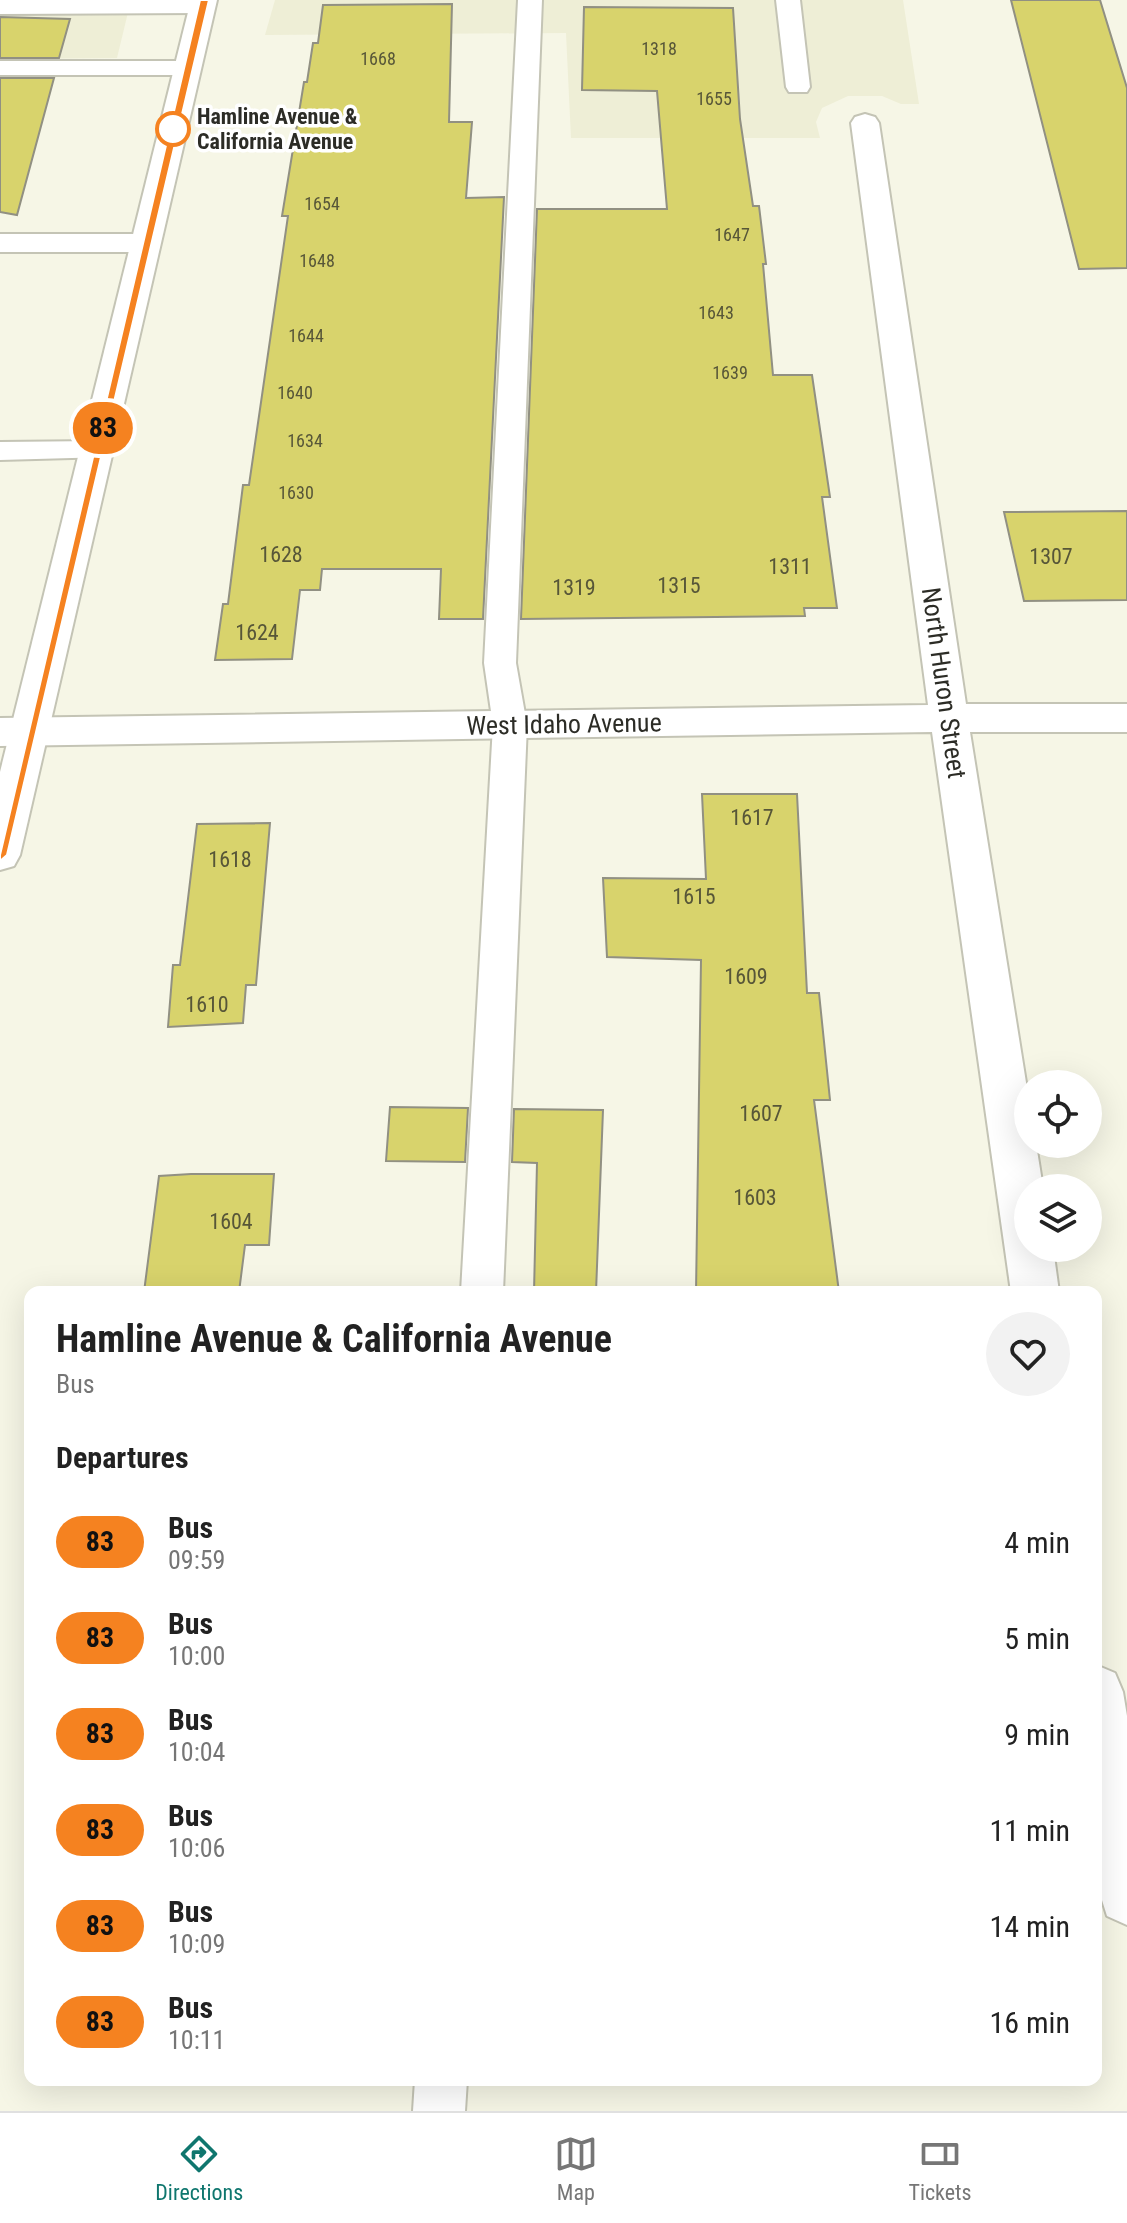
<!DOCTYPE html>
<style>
body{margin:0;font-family:"Roboto Condensed",sans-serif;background:#f2f2f2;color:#222;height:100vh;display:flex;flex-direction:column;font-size:30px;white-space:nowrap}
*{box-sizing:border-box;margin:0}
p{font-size:26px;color:#767676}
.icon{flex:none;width:44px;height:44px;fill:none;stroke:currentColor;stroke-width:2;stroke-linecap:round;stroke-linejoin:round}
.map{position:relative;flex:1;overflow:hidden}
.side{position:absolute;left:24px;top:1286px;width:1078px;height:800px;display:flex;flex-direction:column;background:#fff;border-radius:16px;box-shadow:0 8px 32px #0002}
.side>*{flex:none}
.badge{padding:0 16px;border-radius:26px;font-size:28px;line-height:52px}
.buttons{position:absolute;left:1014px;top:1070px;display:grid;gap:16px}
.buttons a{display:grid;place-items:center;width:88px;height:88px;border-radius:50%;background:#fff;box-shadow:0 8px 32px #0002;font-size:40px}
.map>.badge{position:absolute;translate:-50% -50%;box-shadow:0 0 0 4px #fff}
h2{padding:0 32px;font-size:30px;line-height:72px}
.round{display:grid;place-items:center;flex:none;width:84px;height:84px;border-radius:42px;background:#f2f2f2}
.overview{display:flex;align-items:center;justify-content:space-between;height:136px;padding:0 32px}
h1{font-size:38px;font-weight:700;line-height:60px}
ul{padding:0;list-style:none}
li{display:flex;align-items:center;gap:24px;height:96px;padding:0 32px}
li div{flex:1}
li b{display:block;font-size:30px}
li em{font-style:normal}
li .badge{min-width:88px;font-weight:700;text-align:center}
.tab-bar{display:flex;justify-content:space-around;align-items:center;height:112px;border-top:2px solid #e0e0e0;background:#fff;font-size:22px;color:#767676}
.tab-bar a{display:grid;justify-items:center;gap:4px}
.tab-bar .active{color:#0f766e}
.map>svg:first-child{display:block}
.built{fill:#eeeed6}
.building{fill:#d8d36c;stroke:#919082;stroke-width:2}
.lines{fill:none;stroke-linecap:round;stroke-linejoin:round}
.service-casing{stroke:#c4c4b5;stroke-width:4}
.minor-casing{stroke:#c4c4b5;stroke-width:4}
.tertiary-casing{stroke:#c4c4b5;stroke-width:4}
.service{fill:#fff;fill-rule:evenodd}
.minor{fill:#fff;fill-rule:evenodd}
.tertiary{fill:#fff;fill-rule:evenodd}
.line{fill:#f58220;stroke:#fff;stroke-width:2}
.stop-dot{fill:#fff;stroke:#f58220;stroke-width:4}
.labels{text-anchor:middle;stroke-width:7;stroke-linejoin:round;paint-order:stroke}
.far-number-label{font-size:18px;fill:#575638}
.far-stop-label{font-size:22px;font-weight:bold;fill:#2c2c26;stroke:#fff;text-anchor:start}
.number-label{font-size:22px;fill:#575638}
.street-label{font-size:26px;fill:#2c2c26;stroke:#fff}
</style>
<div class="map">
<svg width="1127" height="2111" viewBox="0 0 1127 2111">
<rect width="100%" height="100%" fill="#f6f6e6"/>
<path class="built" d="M0,0H131L117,58L0,59Z
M275,0H903L919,104H901L882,96H848L822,108L816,122L820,138H571L566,33L265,35Z"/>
<path class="building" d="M1011,0H1100L1127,88V268L1079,269Z
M452,4L449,122H472L466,198L504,197L483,619H439L441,569H322L320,590H300L292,659L215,660L223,604H228L243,485H249L288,216H282L304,82H307L313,43H318L323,5Z
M584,7L733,8L740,119L753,206H759L766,264H763L773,375H812L830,497H822L837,608H804L805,616L521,619L537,209H667L657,91L582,90Z
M0,17L70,19L59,58H0Z
M0,78H54L17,215L0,212Z
M1127,511V600L1024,601L1004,512Z
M702,794H797L807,993H819L830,1100H814L839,1292H696L701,960L607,957L603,878L706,879Z
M270,823L256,985H246L243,1023L168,1027L173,965H180L197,824Z
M390,1107L468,1108L465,1162L386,1161Z
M514,1109L603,1110L596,1292H534L537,1163L512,1162Z
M191,1174H274L269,1245H245L239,1292H144L159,1176Z"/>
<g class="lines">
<g class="service-casing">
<path id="service" d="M0,0H207L215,6L211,11L203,13L0,14Z
M518,0H542L516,663L527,725L503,1292H461L493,725L484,663Z
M776,0H800L810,87L807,92H789L786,87Z
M0,61H188L197,63L200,68L197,73L188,75H0Z
M98,441L108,443L113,450L108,457L0,460V442Z
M415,2080H467L465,2111H413Z"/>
</g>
<g class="minor-casing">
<path id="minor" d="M865,114L875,117L879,123L966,704H1127V732H970L1028,1095V1144H1036L1043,1188H1028V1248H1053L1059,1292H1011L932,732L0,746V718L928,705L851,123L855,117Z
M0,234H145L156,236L160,243L156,250L145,252H0Z
M1096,1665L1115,1673L1123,1692L1127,1716V1925L1107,1916L1096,1881Z"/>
</g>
<g class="tertiary-casing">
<path id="tertiary" d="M191,0H217L20,855L14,866L0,870V772Z"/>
</g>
<use href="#service" class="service"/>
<use href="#minor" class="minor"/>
<use href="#tertiary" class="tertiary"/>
</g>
<path class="line" d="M200,0H209L7,855L0,861V855Z"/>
<circle class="stop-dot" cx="173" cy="129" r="16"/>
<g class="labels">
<g class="far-number-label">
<text x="659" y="55">1318</text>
<text x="378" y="65">1668</text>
<text x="714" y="105">1655</text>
<text x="322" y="210">1654</text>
<text x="732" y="241">1647</text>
<text x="317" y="267">1648</text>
<text x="716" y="319">1643</text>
<text x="306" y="342">1644</text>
<text x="730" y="379">1639</text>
<text x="295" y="399">1640</text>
<text x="305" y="447">1634</text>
<text x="296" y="499">1630</text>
</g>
<g class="far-stop-label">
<text x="197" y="124">Hamline Avenue &amp;<tspan x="197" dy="25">California Avenue</tspan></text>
</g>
<g class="number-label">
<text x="281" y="562">1628</text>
<text x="1051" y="564">1307</text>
<text x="790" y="574">1311</text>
<text x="679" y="593">1315</text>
<text x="574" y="595">1319</text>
<text x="257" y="640">1624</text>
<text x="752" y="825">1617</text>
<text x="230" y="867">1618</text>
<text x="694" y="904">1615</text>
<text x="746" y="984">1609</text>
<text x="207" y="1012">1610</text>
<text x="761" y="1121">1607</text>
<text x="755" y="1205">1603</text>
<text x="231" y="1229">1604</text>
</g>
<g class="street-label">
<text transform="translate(944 683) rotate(82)" y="9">North Huron Street</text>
<text transform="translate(564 724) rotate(-1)" y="9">West Idaho Avenue</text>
</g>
</g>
</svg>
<div class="buttons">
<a><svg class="icon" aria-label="locate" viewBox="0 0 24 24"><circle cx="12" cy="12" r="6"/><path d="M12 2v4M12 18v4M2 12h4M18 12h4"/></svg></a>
<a><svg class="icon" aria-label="layers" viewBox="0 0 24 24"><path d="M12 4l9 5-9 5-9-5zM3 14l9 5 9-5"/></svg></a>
</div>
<b class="badge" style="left:103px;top:428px;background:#f58220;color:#111">83</b>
<section class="side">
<div class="overview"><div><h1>Hamline Avenue &amp; California Avenue</h1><p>Bus</p></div><a class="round"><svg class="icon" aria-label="heart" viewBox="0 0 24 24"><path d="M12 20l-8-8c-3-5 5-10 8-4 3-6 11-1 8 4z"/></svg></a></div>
<h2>Departures</h2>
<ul>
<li><span class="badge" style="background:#f58220;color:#111">83</span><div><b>Bus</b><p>09:59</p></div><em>4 min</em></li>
<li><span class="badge" style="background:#f58220;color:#111">83</span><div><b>Bus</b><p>10:00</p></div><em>5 min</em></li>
<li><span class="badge" style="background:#f58220;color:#111">83</span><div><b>Bus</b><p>10:04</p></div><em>9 min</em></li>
<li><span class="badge" style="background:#f58220;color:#111">83</span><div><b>Bus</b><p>10:06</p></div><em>11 min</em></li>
<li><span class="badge" style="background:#f58220;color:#111">83</span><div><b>Bus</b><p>10:09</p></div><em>14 min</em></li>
<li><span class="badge" style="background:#f58220;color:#111">83</span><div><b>Bus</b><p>10:11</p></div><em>16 min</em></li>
</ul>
</section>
</div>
<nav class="tab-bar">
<a class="active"><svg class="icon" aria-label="directions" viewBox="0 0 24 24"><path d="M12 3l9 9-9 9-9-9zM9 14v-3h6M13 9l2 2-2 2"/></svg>Directions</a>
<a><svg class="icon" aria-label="map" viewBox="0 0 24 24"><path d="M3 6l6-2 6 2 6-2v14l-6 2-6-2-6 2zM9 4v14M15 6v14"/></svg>Map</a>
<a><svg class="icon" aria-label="tickets" viewBox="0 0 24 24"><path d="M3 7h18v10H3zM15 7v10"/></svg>Tickets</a>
</nav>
